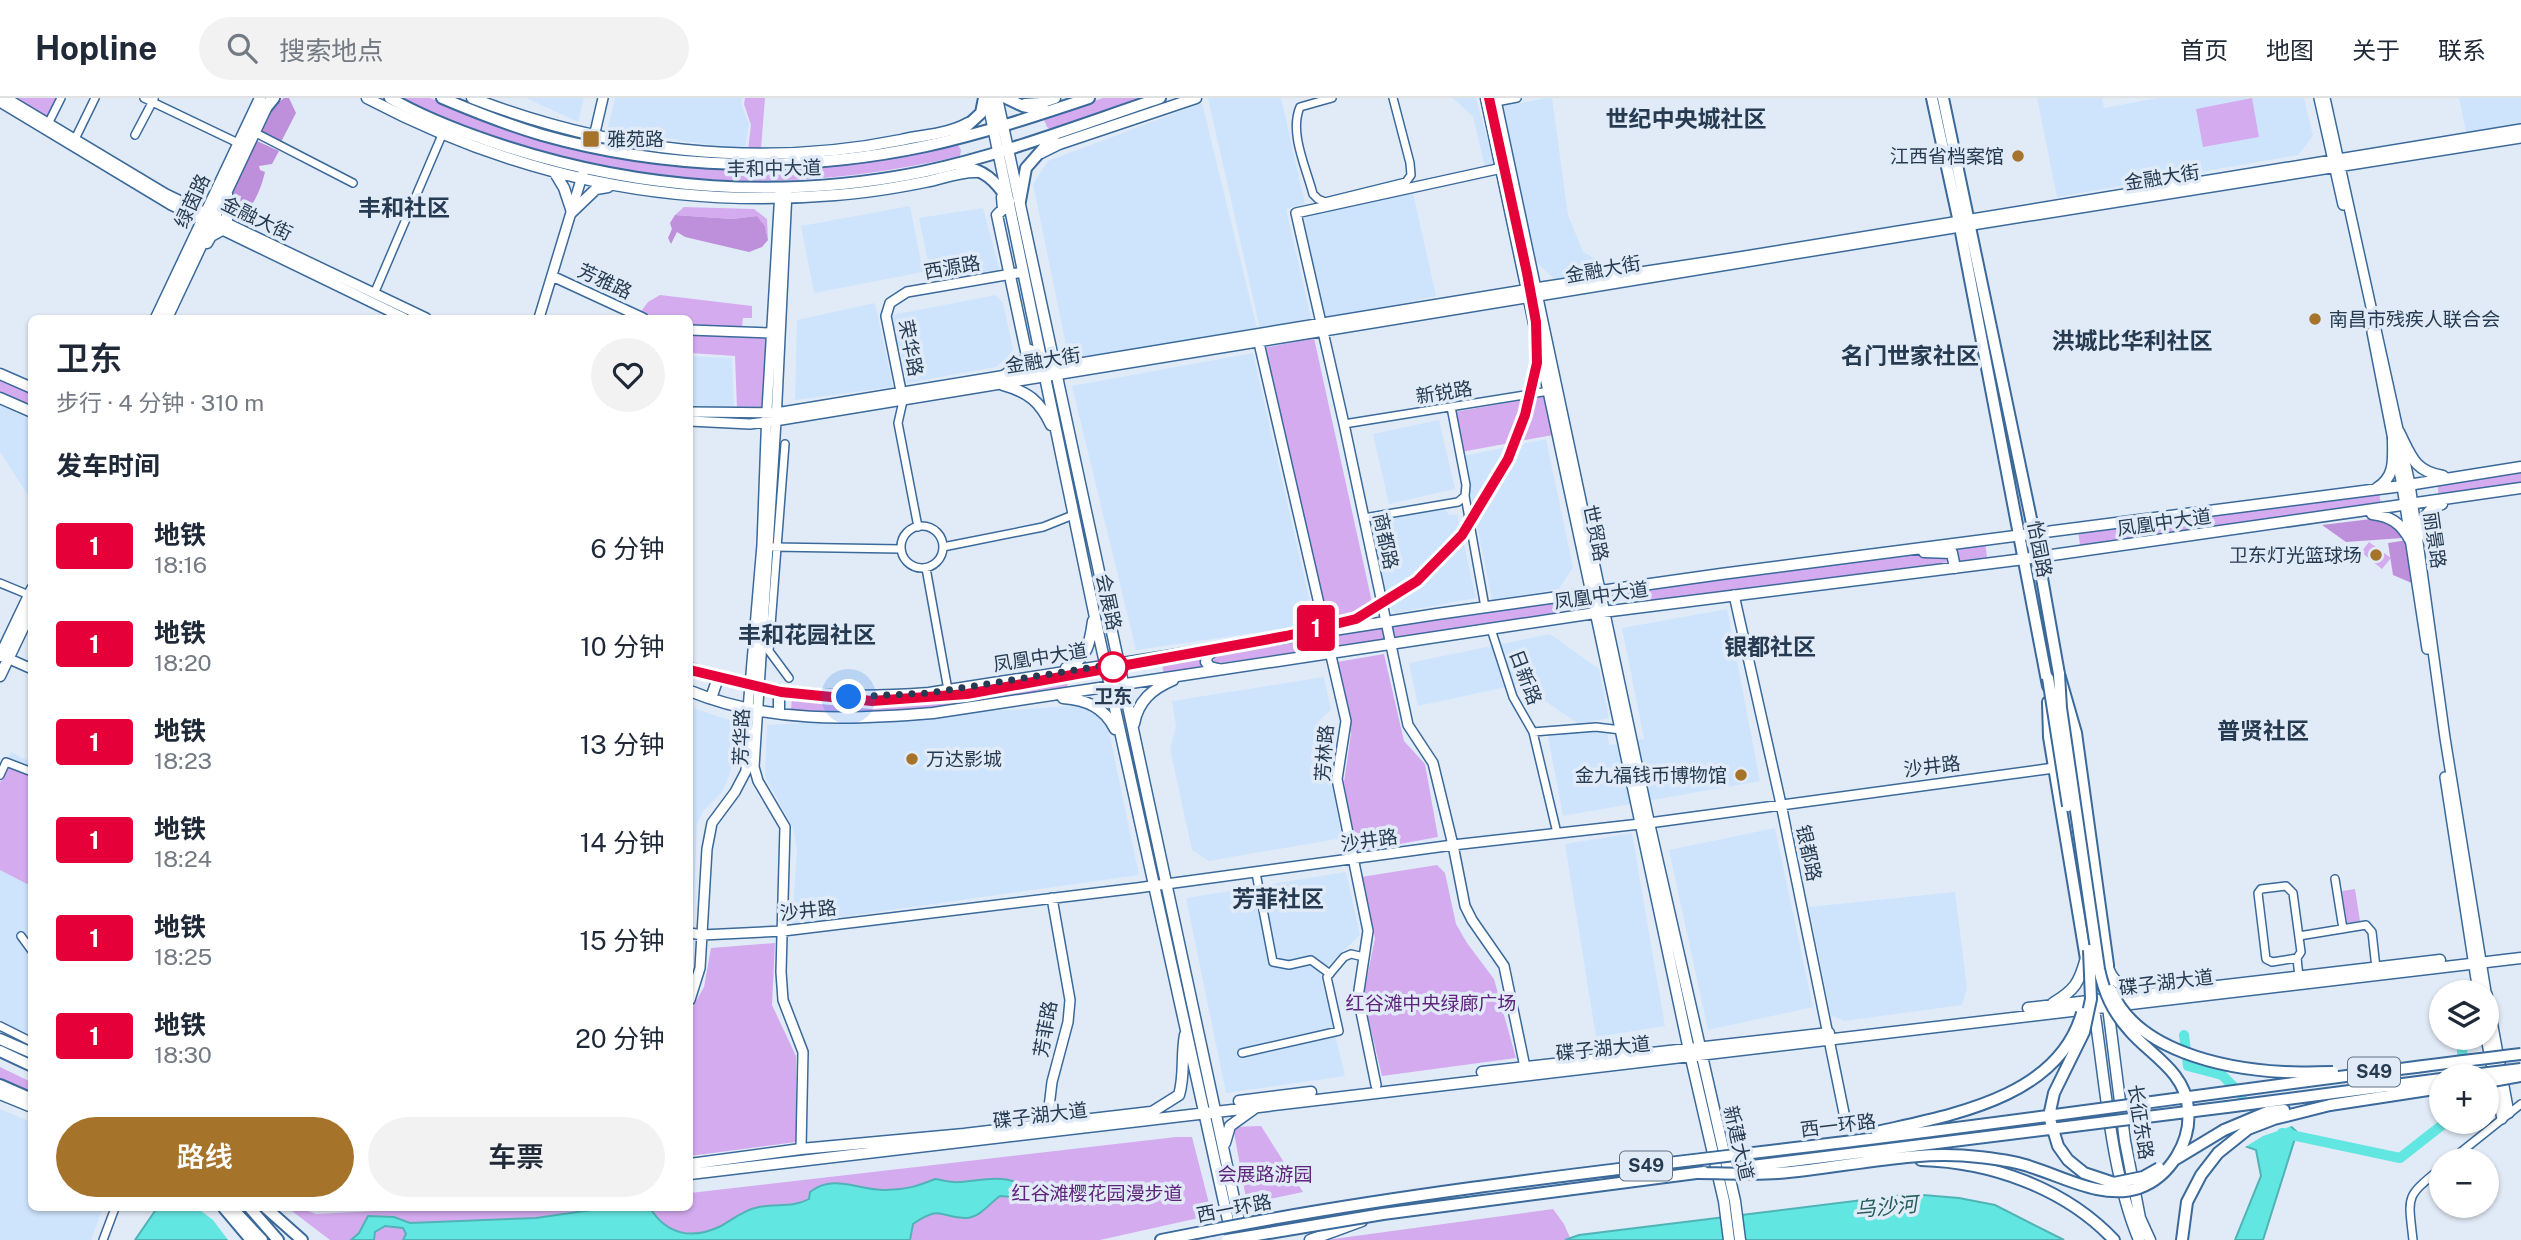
<!DOCTYPE html>
<html lang="zh">
<meta charset="utf-8">
<style>
body{margin:0;font-family:"Public Sans","Noto Sans SC",sans-serif;background:#f2f2f3;color:#1f2937;height:100vh;display:flex;flex-direction:column;font-size:26px;white-space:nowrap}
*{box-sizing:border-box;margin:0}
p{font-size:23px;color:#747a83}
.icon{flex:none;width:38px;height:38px;fill:none;stroke:currentColor;stroke-width:2;stroke-linecap:round;stroke-linejoin:round}
.map{position:relative;flex:1;overflow:hidden}
.side{position:absolute;left:28px;top:217px;width:665px;height:896px;display:flex;flex-direction:column;background:#fff;border-radius:10px;box-shadow:0 2px 5px #0004}
.side>*{flex:none}
.badge{padding:0 14px;border-radius:5px;font-size:24px;line-height:46px}
.tools{position:absolute;left:2429px;top:882px;display:grid;gap:14px}
.tools a{display:grid;place-items:center;width:70px;height:70px;border-radius:50%;background:#fff;box-shadow:0 2px 5px #0004;font-size:35px}
.you{position:absolute;width:35px;height:35px;margin:-18px;border:5px solid #fff;border-radius:50%;background:#1a73e8;box-shadow:0 0 0 10px #1a73e833}
.map>.badge{position:absolute;translate:-50% -50%;box-shadow:0 0 0 4px #fff}
h2{padding:0 28px;font-size:26px;line-height:63px}
.round{display:grid;place-items:center;flex:none;width:74px;height:74px;border-radius:37px;background:#f2f2f3}
.overview{display:flex;align-items:center;justify-content:space-between;height:119px;padding:0 28px}
h1{font-size:33px;font-weight:600;line-height:52px}
.cta{display:flex;gap:14px;margin-top:auto;padding:14px 28px}
.cta a{flex:1;height:80px;border-radius:42px;background:#a6732b;color:#fff;font-size:28px;font-weight:600;line-height:80px;text-align:center}
.cta a+a{background:#f2f2f3;color:#1f2937}
ul{padding:0;list-style:none}
li{display:flex;align-items:center;gap:21px;height:98px;padding:0 28px}
li div{flex:1}
li b{display:block;font-size:26px}
li em{font-style:normal}
li .badge{min-width:77px;font-weight:700;text-align:center}
header{display:flex;align-items:center;gap:42px;box-sizing:border-box;height:98px;padding:0 35px;background:#fff;border-bottom:2px solid #e0e1e3}
header strong{font-size:33px}
nav{display:flex;gap:38px;margin-inline-start:auto;font-size:24px}
.search{width:490px;height:63px;background:#f2f2f3;display:flex;align-items:center;gap:18px;box-sizing:border-box;padding:0 24px;border-radius:38px;color:#747a83;font-size:26px}
.map>svg:first-child{display:block}
.built{fill:#cee4fd}
.green{fill:#d5abf0}
.forest{fill:#be90db}
.water{fill:#62e6e1;stroke:#50b3b6;stroke-width:2}
.pier{fill:#e1ebf7}
.lines{fill:none;stroke-linecap:round;stroke-linejoin:round}
.river{stroke:#62e6e1;stroke-width:10}
.minor-casing{stroke:#3a699a;stroke-width:10}
.tertiary-casing{stroke:#3a699a;stroke-width:12}
.secondary-casing{stroke:#3a699a;stroke-width:13}
.primary-casing{stroke:#3a699a;stroke-width:14}
.trunk-casing{stroke:#3a699a;stroke-width:14}
.minor{stroke:#fff;stroke-width:7}
.tertiary{stroke:#fff;stroke-width:9}
.secondary{stroke:#fff;stroke-width:10}
.primary{stroke:#fff;stroke-width:10}
.trunk{stroke:#fff;stroke-width:10}
.trunk-bridge-casing{stroke:#3a699a;stroke-width:14;stroke-linecap:butt}
.trunk-bridge{stroke:#fff;stroke-width:10}
.line-casing{stroke:#fff;stroke-width:16}
.line{stroke:#e60039;stroke-width:10}
.walk{stroke:#263b51;stroke-width:7;stroke-dasharray:0 12.6}
.poi-dot{fill:#a6732b;stroke:#e1ebf7;stroke-width:2.5}
.stop-dot{fill:#fff;stroke:#e60039;stroke-width:3.5}
.labels{text-anchor:middle;stroke-width:7;stroke-linejoin:round;paint-order:stroke}
.shield{fill:#e1ebf7;stroke:#5e7083;stroke-width:2}
.shield-label{font-size:18px;font-weight:bold;fill:#263b51}
.poi-label{font-size:19px;fill:#263b51;stroke:#e1ebf7;text-anchor:start}
.street-label{font-size:19px;fill:#263b51;stroke:#e1ebf7}
.stop-label{font-size:19px;font-weight:bold;fill:#263b51;stroke:#e1ebf7}
.park-label{font-size:19px;fill:#5f257d;stroke:#e1ebf7}
.water-label{font-size:21px;font-style:italic;fill:#255d5a;stroke:#e1ebf7}
.quarter-label{font-size:23px;font-weight:bold;fill:#263b51;stroke:#e1ebf7}
</style>
<header>
<strong>Hopline</strong>
<div class="search"><svg class="icon" aria-label="search" viewBox="0 0 24 24"><circle cx="10" cy="10" r="6"/><path d="M15 15l6 6"/></svg>搜索地点</div>
<nav><a>首页</a><a>地图</a><a>关于</a><a>联系</a></nav>
</header>
<div class="map">
<svg width="2521" height="1142" viewBox="0 0 2521 1142">
<rect width="100%" height="100%" fill="#e1ebf7"/>
<path class="built" d="M526,0H584L578,24Z
M615,0H742L741,6L749,26L745,51L682,43L608,29Z
M1208,0H1281L1305,106L1286,111L1311,220L1260,231Z
M1453,0H1476L1494,66L1485,69L1473,19Z
M1546,0H1552L1568,117L1583,154L1607,167L1601,174L1554,181L1534,162L1501,9Z
M2037,0H2102L2104,10L2157,0H2304L2313,38L2298,57L2057,99Z
M2459,0H2521V27L2467,38Z
M1202,5L1257,230L1069,262L1033,86L1048,63Z
M1413,95L1436,198L1324,223L1301,119Z
M910,108L923,174L814,195L801,128Z
M983,110L1000,173L932,183L919,120Z
M996,197L1003,205L1013,251L1007,260L996,269L907,285L892,217Z
M875,205L893,289L795,302L797,222Z
M1253,255L1315,526L1136,552L1072,288Z
M690,258L732,260L734,310L690,307Z
M0,307L31,322V402L0,354Z
M1439,322L1455,391L1389,406L1373,336Z
M1546,341L1573,469L1559,491L1492,502L1463,358Z
M1445,411L1449,417L1457,416L1476,500L1395,515L1384,503L1366,431L1374,423Z
M1727,511L1760,683L1563,718L1548,638L1607,631L1609,647L1644,641L1622,530Z
M1550,536L1599,571L1609,620L1579,626L1520,586L1418,608L1409,565Z
M1324,579L1331,612L1319,623L1342,740L1209,763L1192,752L1170,651L1176,628L1172,603Z
M1103,606L1139,777L792,826L797,752L793,730L765,678L767,627Z
M690,609L738,625L734,660L727,684L721,695L704,712L697,726L693,827L690,826Z
M11,654L31,664V953L0,937V677Z
M1775,730L1813,909L1708,932L1669,752Z
M1632,735L1665,928L1596,939L1565,746Z
M1346,774L1360,837L1320,875L1345,978L1226,995L1186,800Z
M1955,794L1967,890L1962,907L1844,923L1831,917L1809,809Z
M0,1011L31,1024L32,1110H103L91,1142H0Z"/>
<path class="green" d="M15,0H58L48,20Z
M400,0H430L520,34L756,71L834,68L958,47L961,52L960,58C760,105 587,85 400,0Z
M745,0H765L761,51L748,52L751,27L744,6Z
M1103,0H1143L1050,31L1047,29L1044,22L1049,18Z
M2252,0L2259,39L2203,49L2196,11Z
M684,109L754,111L767,121L768,142L765,128L757,118L732,121L675,117Z
M660,197L752,208V220H743L742,229H767L764,311L737,312L735,258L690,255V220H636L648,204Z
M1314,240L1375,518L1328,524L1264,250Z
M0,281L31,294V309L0,295Z
M1546,298L1553,337L1461,354L1454,314Z
M2521,372V385L2439,398L2437,385Z
M2379,394L2381,407L2080,447L2078,433Z
M1985,444L1987,459L1637,505L1635,493Z
M2369,444L2391,460L2382,471L2361,454Z
M1557,503L1560,508L1559,515L1214,566L1212,553Z
M1208,553L1211,567L1164,576L1161,562Z
M1384,556L1404,643L1425,666L1438,739L1356,754L1344,684L1351,636L1337,564Z
M1066,577L1068,591C976,604 884,623 791,612L792,599L851,603L913,601Z
M7,669L31,678V788L0,772V685Z
M1437,767L1445,775L1456,826L1467,845L1494,881L1516,960L1382,978L1363,899L1375,840L1361,779Z
M2355,791L2360,823L2347,825L2342,793Z
M775,845L772,907L796,958V1044L690,1058V914L704,889L711,850Z
M0,969L31,984V997L0,983Z
M1261,1028L1303,1094L1247,1106L1233,1029Z
M1176,1039H1192L1212,1117L1100,1142H330L288,1110H300L316,1116L434,1110H690V1095Z
M1553,1111L1564,1126L1571,1142H1326Z"/>
<path class="forest" d="M284,0H289L296,15L281,44L259,33L268,13Z
M257,43L279,53L272,66L259,68L260,72L265,74C261,91 251,119 231,121L230,112L240,104L241,98L231,96Z
M675,117L732,121L757,118L765,128L768,142L762,149L749,154L685,139L677,134L671,146L668,140L672,131L670,125Z
M2371,421L2396,428L2403,440L2346,444L2322,427Z
M2407,442L2414,486L2393,477L2388,445Z"/>
<path class="water" d="M2244,985L2297,1034L2263,1142H2235L2261,1078L2256,1052L2225,1041Z
M935,1081C943,1082 951,1085 959,1084C978,1083 997,1077 1016,1084L1019,1092L1013,1099L1000,1098C990,1105 980,1119 967,1120C940,1121 943,1105 913,1126L910,1142H403L406,1136L403,1130L385,1128L375,1134L374,1142H351L359,1135L368,1118L394,1119L410,1125L460,1123L536,1120L605,1110H650C667,1137 692,1142 721,1128C733,1121 743,1113 755,1110C773,1105 793,1110 809,1101L810,1094C834,1075 859,1093 886,1092C905,1092 918,1088 935,1081Z
M1911,1096L1959,1100L1995,1107L2064,1142H1565L1579,1137Z
M157,1110H218L265,1142H135Z"/>
<path class="pier" d="M2243,982L2246,983L2295,1027L2263,1038L2242,1051L2223,1044L2222,1040Z
M197,1110H225L268,1142H228L213,1122Z
M2197,1128L2198,1142H2089L2092,1139L2130,1132Z"/>
<g class="lines">
<path class="river" d="M2184,937L2188,968L2222,977L2242,997
M2461,940L2464,978
M2282,1035L2400,1060L2446,1024"/>
<g class="minor-casing">
<path id="minor" d="M144,0L238,45
M1332,0L1300,9C1289,35 1306,69 1313,96L1318,101L1325,104L1406,84L1411,77L1410,65L1393,0
M1496,4L1517,0
M48,26L61,0
M254,34L353,85
M135,37L154,1
M72,40L76,39L95,0
M374,196L442,37
M903,303L898,325L918,429
M1344,326L1549,293
M785,346L769,553L789,580
M1465,398L1485,509
M1364,420L1458,404L1465,398L1466,387L1451,309
M901 449a21 21 0 1 1 42 0a21 21 0 1 1-42 0Z
M773,449L901,451
M943,449L1043,429L1073,417
M926,470L948,592
M0,485L29,497
M1491,531L1513,599L1533,634L1596,629L1621,632
M1533,634L1557,735
M0,677L6,664L32,674
M1256,775L1273,864L1289,867L1311,862L1330,876
M2335,781L2343,831
M21,838L32,853
M2299,838L2366,827L2372,834L2376,870
M2297,860L2301,854L2293,795L2286,788L2261,791L2258,795L2266,861L2272,864L2297,860L2299,879
M0,928L32,944
M1242,955L1339,933L1327,879L1344,859L1351,856L1364,859
M2451,1062L2521,1006
M103,1142L115,1110
M2413,1142C2408,1096 2405,1100 2441,1070"/>
</g>
<g class="tertiary-casing">
<path id="tertiary" d="M6,0L166,96L426,220
M2319,0L2343,107
M2325,0L2410,386L2445,640L2486,894
M0,4L171,107L404,220
M593,43L603,0
M1502,70L1296,115L1344,326L1408,627L1433,665L1453,747L1465,808L1472,822L1504,868L1525,969
M787,93L776,323L754,669L758,683L785,729L781,874L783,902L803,954L801,1051
M552,178L643,220
M539,220L583,75
M690,232L772,235
M2372,234L2402,388L2427,551
M1259,245L1346,623L1337,681L1368,833L1358,899L1376,987
M902,298L886,218L890,205L907,194L1023,174
M690,314L776,315L1535,190L1739,159L2521,31
M690,323L750,326L781,322L1960,129L2521,40
M1734,497L1781,706L1845,1020
M5,559L32,571
M2445,679L2478,894
M690,835L702,837L783,833L1137,790L1453,747L1649,725L2054,670
M2487,896L2509,1015
M690,902L700,870L707,751L712,725L735,694L746,673L748,611L762,447L767,312L780,93
M2486,940L2502,1021
M1047,1026L1052,984L1068,924L1070,902L1052,800"/>
</g>
<g class="secondary-casing">
<path id="secondary" d="M367,0C515,78 668,111 835,97C865,95 895,90 925,84C941,81 960,73 977,74
M472,0C608,53 758,71 901,42C923,37 949,36 968,25
M987,0L1097,529L1231,1136
M997,0L1243,1142
M1486,0L1687,943L1724,1103L1729,1142
M1495,0L1649,725L1735,1103L1740,1142
M1025,6L1040,5L1055,0
M1041,55L1059,46L1196,0
M555,75L564,90L572,114L596,91L608,89
M227,95V126
M1002,99L1003,111L997,117L1027,258
M207,145L211,138L222,132
M156,220L260,0
M167,220L269,4
M0,276L32,290
M1002,279L1023,264L1030,252
M1003,287C1028,294 1040,303 1051,327
M0,300L32,314
M2399,334C2411,358 2414,373 2443,378
M2377,390C2396,378 2393,361 2393,341
M2372,416C2390,418 2401,425 2410,442
M2418,440C2419,424 2426,412 2442,406
M1924,454L1952,455L1955,470
M1217,550L1207,558L1206,564L1210,569L1218,571
M0,558L32,491
M690,570C767,599 848,601 929,595L1437,516L1721,476L2402,388L2521,369
M1066,570C1088,561 1090,544 1093,523
M0,578L32,511
M779,592V615
M690,593C768,625 850,622 933,615L1595,515L2024,461L2521,390
M711,600L718,580
M1063,600C1087,602 1104,609 1115,631
M1134,626C1138,603 1152,591 1173,582
M2109,872C2114,885 2126,892 2140,895
M2053,905C2075,892 2079,885 2086,860
M2108,909L2125,1043L2140,1120L2150,1142
M2028,910L2440,862
M2094,911C2105,982 2111,1076 2139,1142
M0,941L32,955
M1482,974L1829,935
M0,996L32,1009
M1239,1003L1311,994
M1152,1014L1179,997C1185,977 1181,958 1185,937
M1225,1045L1230,1028L1255,1010
M690,1066L801,1051L964,1036L1151,1014
M690,1076L2521,860
M1310,1142L1362,1123"/>
</g>
<g class="primary-casing">
<path id="primary" d="M390,0C426,21 467,36 507,49C641,92 783,102 922,74C1003,57 1082,26 1160,0
M442,0C475,14 508,27 542,37C666,72 799,75 926,48C981,36 1035,18 1089,0
M1006,0L1023,8L1047,13
M1932,0L1960,129L2048,588
M1943,0L2034,435L2059,576L2076,635L2108,867V896
M265,11L274,0
M956,38L981,15L984,0
M959,68C984,71 995,82 1009,103
M1020,103L1026,70L1055,37
M2048,604L2049,639L2086,861"/>
</g>
<g class="trunk-casing">
<path id="trunk" d="M0,953L32,968
M0,987L32,1001
M2227,1009L2441,981
M2224,1032L2267,1014L2284,1012
M1921,1062C1991,1064 2065,1090 2114,1142
M224,1110L251,1142
M232,1110L262,1142
M250,1110L278,1142
M266,1110L302,1142
M1161,1142L1212,1132
M2182,1142L2187,1104L2201,1077L2218,1055L2248,1031L2274,1021L2330,1007L2441,990"/>
</g>
<use href="#minor" class="minor"/>
<use href="#tertiary" class="tertiary"/>
<use href="#secondary" class="secondary"/>
<use href="#primary" class="primary"/>
<use href="#trunk" class="trunk"/>
<g class="trunk-bridge-casing">
<path id="trunk-bridge" d="M2048,580L2068,708
M2089,852L2091,901L2084,934L2054,995L2049,1018L2058,1048L2068,1062L2084,1075L2114,1085L2143,1079L2159,1070
M2111,892C2136,953 2225,971 2284,974C2300,975 2317,974 2333,974
M2464,978L2521,971
M2487,984L2521,978
M1877,1034C1951,1017 2058,1000 2082,915
M2176,1061L2224,1032
M1744,1069L2227,1009
M1698,1075C1725,1075 1752,1077 1778,1075C1845,1070 1912,1051 1979,1059C1996,1061 2015,1063 2031,1069C2064,1079 2103,1102 2139,1090C2170,1079 2192,1043 2188,1010C2185,973 2150,957 2129,932C2112,913 2104,894 2099,871L2061,610L2059,576
M1212,1132C1429,1090 1650,1068 1869,1041C2087,1014 2303,982 2521,956
M1227,1142L1383,1116L1704,1074"/>
</g>
<use href="#trunk-bridge" class="trunk-bridge"/>
</g>
<g class="lines">
<g class="line-casing">
<path id="line" d="M690,572L781,594L872,603L967,596L1286,538L1356,521L1417,483L1462,437L1508,361L1525,317L1537,265L1536,224L1527,175L1489,0"/>
</g>
<use href="#line" class="line"/>
<path class="walk" d="M849,599L929,595L1120,565L1113,569"/>
</g>
<g class="poi-dot">
<rect x="582" y="32" width="18" height="18" rx="3.5"/>
<circle cx="2018" cy="58" r="7"/>
<circle cx="2315" cy="221" r="7"/>
<circle cx="2376" cy="457" r="7"/>
<circle cx="912" cy="661" r="7"/>
<circle cx="1741" cy="677" r="7"/>
</g>
<circle class="stop-dot" cx="1113" cy="569" r="14"/>
<g class="labels">
<g class="shield">
<rect x="2348" y="959.5" width="52" height="29" rx="5"/>
<rect x="1620" y="1053.5" width="52" height="29" rx="5"/>
</g>
<g class="shield-label">
<text x="2374" y="980">S49</text>
<text x="1646" y="1074">S49</text>
</g>
<g class="poi-label">
<text x="607" y="48">雅苑路</text>
<text x="2004" y="65" text-anchor="end">江西省档案馆</text>
<text x="2329" y="228">南昌市残疾人联合会</text>
<text x="2362" y="464" text-anchor="end">卫东灯光篮球场</text>
<text x="926" y="668">万达影城</text>
<text x="1727" y="684" text-anchor="end">金九福钱币博物馆</text>
</g>
<g class="street-label">
<text transform="translate(774 70) rotate(-1)" y="7">丰和中大道</text>
<text transform="translate(2162 79) rotate(-9)" y="7">金融大街</text>
<text transform="translate(192 103) rotate(-65)" y="7">绿茵路</text>
<text transform="translate(257 120) rotate(26)" y="7">金融大街</text>
<text transform="translate(952 169) rotate(-10)" y="7">西源路</text>
<text transform="translate(1603 171) rotate(-10)" y="7">金融大街</text>
<text transform="translate(605 183) rotate(25)" y="7">芳雅路</text>
<text transform="translate(911 250) rotate(79)" y="7">荣华路</text>
<text transform="translate(1043 262) rotate(-9)" y="7">金融大街</text>
<text transform="translate(1444 294) rotate(-9)" y="7">新锐路</text>
<text transform="translate(2164 424) rotate(-8)" y="7">凤凰中大道</text>
<text transform="translate(1596 435) rotate(78)" y="7">世贸路</text>
<text transform="translate(2435 442) rotate(82)" y="7">丽景路</text>
<text transform="translate(1386 443) rotate(78)" y="7">商都路</text>
<text transform="translate(2040 451) rotate(79)" y="7">怡园路</text>
<text transform="translate(1601 497) rotate(-8)" y="7">凤凰中大道</text>
<text transform="translate(1109 504) rotate(78)" y="7">会展路</text>
<text transform="translate(1040 559) rotate(-9)" y="7">凤凰中大道</text>
<text transform="translate(1526 579) rotate(69)" y="7">日新路</text>
<text transform="translate(741 639) rotate(-88)" y="7">芳华路</text>
<text transform="translate(1324 655) rotate(-86)" y="7">芳林路</text>
<text transform="translate(1932 668) rotate(-7)" y="7">沙井路</text>
<text transform="translate(1369 742) rotate(-8)" y="7">沙井路</text>
<text transform="translate(1809 755) rotate(78)" y="7">银都路</text>
<text transform="translate(808 812) rotate(-6)" y="7">沙井路</text>
<text transform="translate(2166 884) rotate(-7)" y="7">碟子湖大道</text>
<text transform="translate(1045 931) rotate(-80)" y="7">芳菲路</text>
<text transform="translate(1603 950) rotate(-6)" y="7">碟子湖大道</text>
<text transform="translate(1040 1017) rotate(-7)" y="7">碟子湖大道</text>
<text transform="translate(2141 1024) rotate(81)" y="7">长征东路</text>
<text transform="translate(1838 1027) rotate(-7)" y="7">西一环路</text>
<text transform="translate(1739 1045) rotate(77)" y="7">新建大道</text>
<text transform="translate(1234 1110) rotate(-11)" y="7">西一环路</text>
</g>
<g class="stop-label">
<text x="1113" y="605">卫东</text>
</g>
<g class="park-label">
<text x="1431" y="912">红谷滩中央绿廊广场</text>
<text x="1265" y="1083">会展路游园</text>
<text x="1097" y="1102">红谷滩樱花园漫步道</text>
</g>
<g class="water-label">
<text transform="translate(1886 1109) rotate(-5)" y="7">乌沙河</text>
</g>
<g class="quarter-label">
<text x="1686" y="29">世纪中央城社区</text>
<text x="404" y="118">丰和社区</text>
<text x="2132" y="251">洪城比华利社区</text>
<text x="1910" y="266">名门世家社区</text>
<text x="807" y="545">丰和花园社区</text>
<text x="1770" y="557">银都社区</text>
<text x="2263" y="641">普贤社区</text>
<text x="1278" y="809">芳菲社区</text>
</g>
</g>
</svg>
<div class="tools">
<a><svg class="icon" aria-label="layers" viewBox="0 0 24 24"><path d="M12 4l9 5-9 5-9-5zM3 14l9 5 9-5"/></svg></a>
<a>+</a>
<a>−</a>
</div>
<div class="you" style="left:849px;top:599px"></div>
<b class="badge" style="left:1316px;top:530px;background:#e60039;color:#fff">1</b>
<section class="side">
<div class="overview"><div><h1>卫东</h1><p>步行 · 4 分钟 · 310 m</p></div><a class="round"><svg class="icon" aria-label="heart" viewBox="0 0 24 24"><path d="M12 20l-8-8c-3-5 5-10 8-4 3-6 11-1 8 4z"/></svg></a></div>
<h2>发车时间</h2>
<ul>
<li><span class="badge" style="background:#e60039;color:#fff">1</span><div><b>地铁</b><p>18:16</p></div><em>6 分钟</em></li>
<li><span class="badge" style="background:#e60039;color:#fff">1</span><div><b>地铁</b><p>18:20</p></div><em>10 分钟</em></li>
<li><span class="badge" style="background:#e60039;color:#fff">1</span><div><b>地铁</b><p>18:23</p></div><em>13 分钟</em></li>
<li><span class="badge" style="background:#e60039;color:#fff">1</span><div><b>地铁</b><p>18:24</p></div><em>14 分钟</em></li>
<li><span class="badge" style="background:#e60039;color:#fff">1</span><div><b>地铁</b><p>18:25</p></div><em>15 分钟</em></li>
<li><span class="badge" style="background:#e60039;color:#fff">1</span><div><b>地铁</b><p>18:30</p></div><em>20 分钟</em></li>
</ul>
<div class="cta"><a>路线</a><a>车票</a></div>
</section>
</div>
